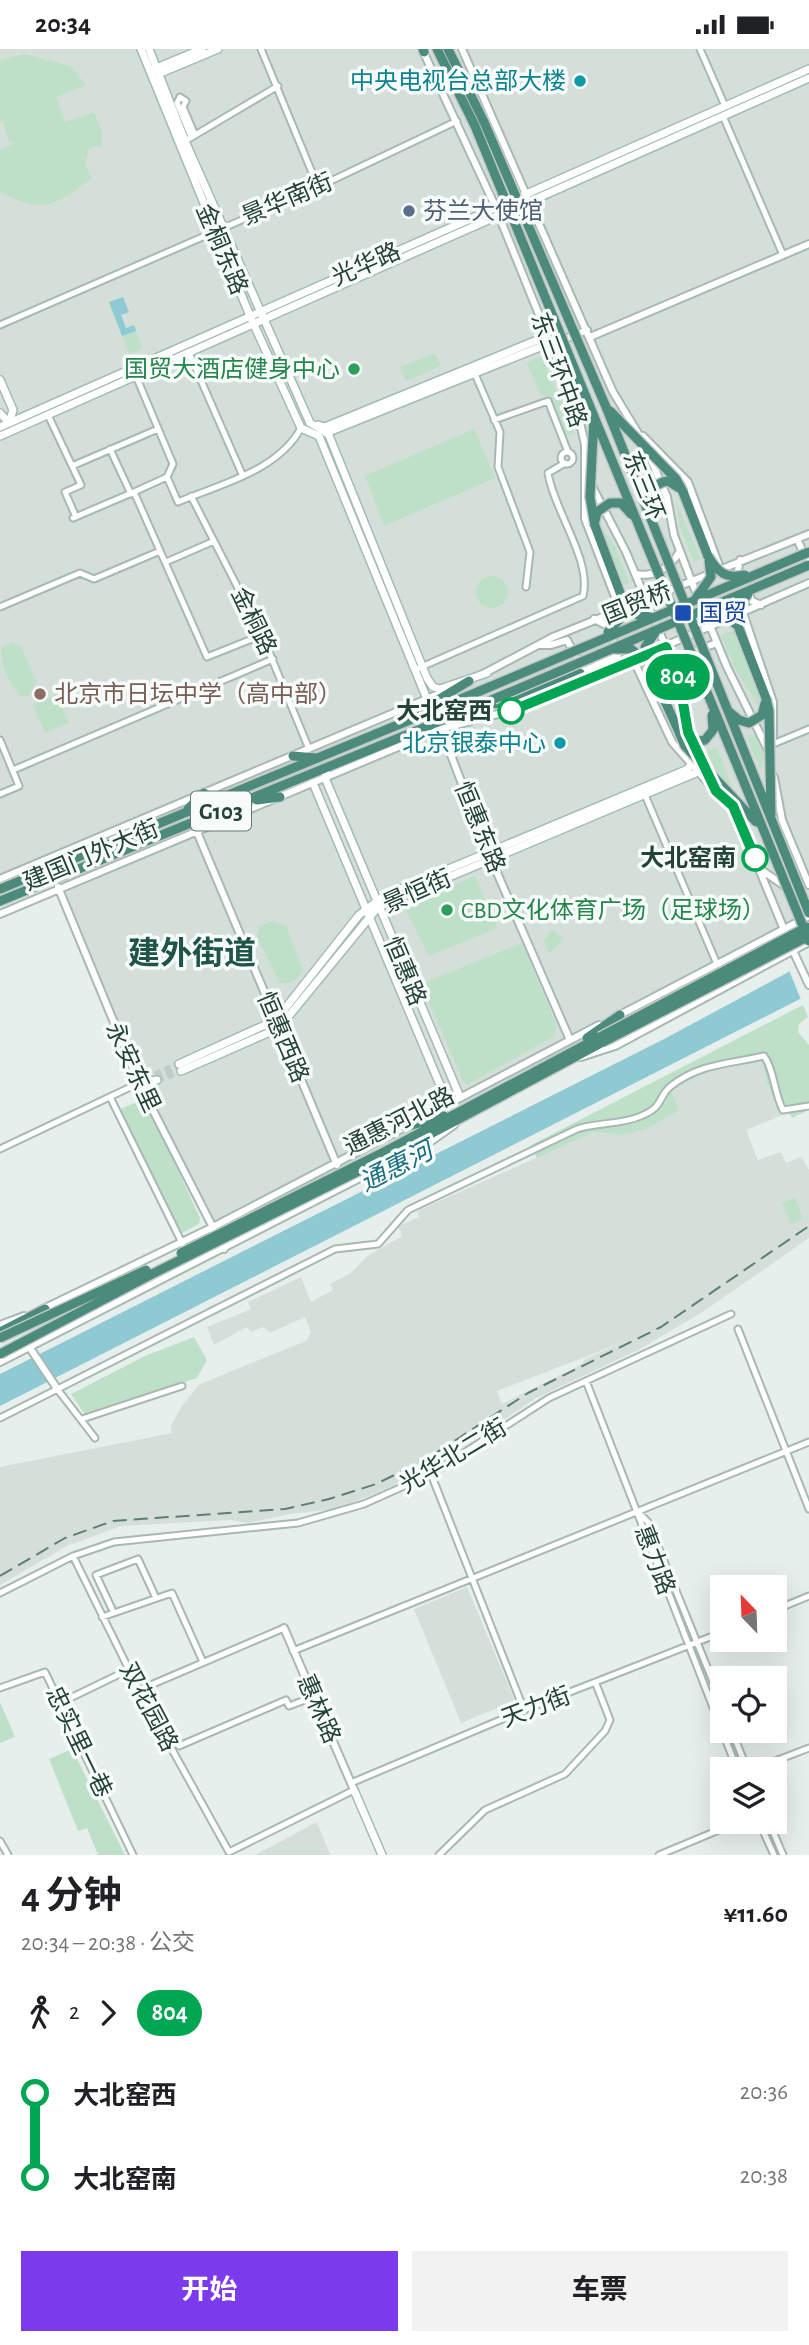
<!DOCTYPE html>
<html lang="zh">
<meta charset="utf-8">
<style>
body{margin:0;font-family:"Alegreya Sans","Noto Sans SC",sans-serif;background:#f2f2f2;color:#202124;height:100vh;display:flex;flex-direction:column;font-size:26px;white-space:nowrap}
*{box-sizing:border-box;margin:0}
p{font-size:23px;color:#757577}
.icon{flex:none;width:38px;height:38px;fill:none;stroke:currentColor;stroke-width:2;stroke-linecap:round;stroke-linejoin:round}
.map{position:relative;height:1806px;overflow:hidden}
.side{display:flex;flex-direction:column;background:#fff;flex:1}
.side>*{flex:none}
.badge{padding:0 14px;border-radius:23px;font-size:24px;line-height:46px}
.needle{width:46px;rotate:337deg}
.buttons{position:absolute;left:710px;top:1526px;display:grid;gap:14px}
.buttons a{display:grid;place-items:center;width:77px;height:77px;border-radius:0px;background:#fff;box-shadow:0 7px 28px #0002;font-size:35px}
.map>.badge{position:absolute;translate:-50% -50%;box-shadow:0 0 0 4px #fff}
.legs{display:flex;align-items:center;gap:10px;height:77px;padding:0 21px;font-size:23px}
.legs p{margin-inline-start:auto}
.overview{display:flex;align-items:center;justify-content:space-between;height:119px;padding:0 21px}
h1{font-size:38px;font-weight:700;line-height:52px}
.button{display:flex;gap:14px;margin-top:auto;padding:14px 21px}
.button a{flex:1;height:80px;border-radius:0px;background:#7c3aed;color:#fff;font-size:28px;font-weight:700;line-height:80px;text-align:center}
.button a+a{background:#f2f2f2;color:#202124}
ul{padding:0 21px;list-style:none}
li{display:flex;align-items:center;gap:24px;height:84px;font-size:26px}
li i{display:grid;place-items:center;width:10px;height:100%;margin:0 9px;background:currentColor}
li i::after{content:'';width:18px;height:18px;margin:-9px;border:5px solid;border-radius:50%;background:#fff}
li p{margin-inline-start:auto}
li:first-child i{background:linear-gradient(#0000 50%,currentColor 0)}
li:last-child i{background:linear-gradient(currentColor 50%,#0000 0)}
.status{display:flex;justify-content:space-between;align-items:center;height:49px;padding:0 35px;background:#fff;direction:ltr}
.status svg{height:19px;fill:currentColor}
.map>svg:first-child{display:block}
.built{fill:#d4dfda;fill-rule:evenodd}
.green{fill:#bfe0c8}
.water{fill:#8ec9d4}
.pier{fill:#e6efeb}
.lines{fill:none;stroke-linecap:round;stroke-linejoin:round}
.secondary-tunnel{stroke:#bfccc8;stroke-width:7;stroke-dasharray:7 3.5;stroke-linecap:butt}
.minor-casing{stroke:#a8b8b2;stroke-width:9}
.tertiary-casing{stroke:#a8b8b2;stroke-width:10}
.secondary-casing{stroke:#a4bbb3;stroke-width:10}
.trunk-casing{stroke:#c2cac8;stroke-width:12}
.minor{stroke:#fff;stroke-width:5}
.tertiary{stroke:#fff;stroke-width:6}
.secondary{stroke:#fff;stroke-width:7}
.trunk{stroke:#4c8a7c;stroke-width:9}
.rail{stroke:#5f7d75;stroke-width:2;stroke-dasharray:14 7;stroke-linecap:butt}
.trunk-bridge-casing{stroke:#c2cac8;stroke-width:12;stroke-linecap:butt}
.trunk-bridge{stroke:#4c8a7c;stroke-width:9}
.line-1-casing{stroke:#fff;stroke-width:16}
.line-1{stroke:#00a651;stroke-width:10}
.culture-dot{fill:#0f9aa8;stroke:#f7fbf9;stroke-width:2.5}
.service-dot{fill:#5c6f8a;stroke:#f7fbf9;stroke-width:2.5}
.leisure-dot{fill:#2e9e5b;stroke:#f7fbf9;stroke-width:2.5}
.transit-dot{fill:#1a4fb4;stroke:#f7fbf9;stroke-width:2.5}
.education-dot{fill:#8d6e63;stroke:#f7fbf9;stroke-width:2.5}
.stop-1-dot{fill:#fff;stroke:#00a651;stroke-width:3.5}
.labels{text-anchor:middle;stroke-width:7;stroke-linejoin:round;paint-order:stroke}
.shield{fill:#f7fbf9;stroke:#637a73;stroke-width:2}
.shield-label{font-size:23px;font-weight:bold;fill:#24423a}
.culture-label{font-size:24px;fill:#0d838f;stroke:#f7fbf9;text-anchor:end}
.street-label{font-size:24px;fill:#24423a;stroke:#f7fbf9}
.service-label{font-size:24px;fill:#4e5e75;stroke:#f7fbf9;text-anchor:start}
.leisure-label{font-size:24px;fill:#27864d;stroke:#f7fbf9;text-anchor:end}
.transit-label{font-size:24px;fill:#164399;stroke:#f7fbf9;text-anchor:start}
.education-label{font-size:24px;fill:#785e54;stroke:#f7fbf9;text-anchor:start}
.stop-label{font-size:24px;font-weight:bold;fill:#24423a;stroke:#f7fbf9;text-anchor:end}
.water-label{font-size:26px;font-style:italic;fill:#1c6f80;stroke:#f7fbf9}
.district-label{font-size:32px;font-weight:bold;fill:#1f5548;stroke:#f7fbf9}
</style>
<div class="status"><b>20:34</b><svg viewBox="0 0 49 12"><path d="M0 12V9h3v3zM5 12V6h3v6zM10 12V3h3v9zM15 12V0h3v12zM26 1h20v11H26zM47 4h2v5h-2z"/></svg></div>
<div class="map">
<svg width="809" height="1806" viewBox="0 0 809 1806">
<rect width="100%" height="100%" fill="#e6efeb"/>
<path class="built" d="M0,0H809V875L219,1186L139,1034L54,831L0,851Z
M763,1011L767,1034L780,1067L746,1081L758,1111L781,1103L786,1114L801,1108L809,1121V1189L701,1264L640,1300L536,1349L427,1422L367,1448L335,1460L290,1465L248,1474L231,1471L121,1477L67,1497L0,1536V1418L172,1384L171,1377L181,1358L200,1335L306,1292L311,1283L305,1268L270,1284L263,1278L251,1283L247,1278L214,1296L207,1278L251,1260L248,1253L301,1228L311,1253L333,1241L330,1235L351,1224L366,1208L402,1187L398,1177L419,1168L417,1162L594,1083L620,1086L679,1061L670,1042L716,1017H738ZM631,1290L585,1310L582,1315L502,1355L497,1342Z
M467,1538L515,1652L461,1674L414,1560Z
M317,1773L330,1806H255Z"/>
<path class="green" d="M24,5L71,17L86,36L56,48L65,73L94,63L102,84L101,101L99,97L89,99L85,116L92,129C56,155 44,168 0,142V101L14,95L8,91L3,72L0,73V11Z
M136,282L143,300L129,305L122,287Z
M435,304L441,317L406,332L400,318Z
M541,307L575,384L566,387L550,348L540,345L527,314Z
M474,380L495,429L384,477L365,427Z
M676,453L701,510L694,513L680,478Z
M600,476L615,498L630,534L624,536Z
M476 543a16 16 0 1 1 32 0a16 16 0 1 1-32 0Z
M735,581L760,644L758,657L734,618L721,586Z
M13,593L22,599L36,633L29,647H21C10,638 0,614 1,599Z
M56,645L69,674L45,684L33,656Z
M749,685L755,687L764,706L761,722L747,688Z
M716,697L732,738L710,715L705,705Z
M475,827L497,879L429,907L404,857Z
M273,872L286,877L303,921C297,931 292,935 280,934L257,888L260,877Z
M552,881L564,889L549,905L544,891Z
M522,894L557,977L554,987L467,1036L463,1032L421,935Z
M803,956L808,968L799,975L798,983L809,996V1061L792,1069L789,1063L780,1067L767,1034L762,1011L738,1017H716L671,1042L679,1061L646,1080L620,1086L594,1083L537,1109L531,1096Z
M145,1050L200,1169L199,1175L182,1184L120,1060Z
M795,1149L803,1170L791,1175L782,1154Z
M194,1288L207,1311L197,1329L85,1366L71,1345L145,1307Z
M0,1653L15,1688L0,1694Z
M72,1700L125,1806H98L87,1779L78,1782L49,1710Z"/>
<path class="water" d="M123,248L129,263L121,266L126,279L134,276L136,282L122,287L109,253Z
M809,912V945L796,952L0,1357V1325L666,989Z"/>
<path class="pier" d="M809,909V949L802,953L788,919Z"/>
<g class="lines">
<path class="secondary-tunnel" d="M155,1026L179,1015
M157,1031L181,1022"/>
<g class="minor-casing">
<path id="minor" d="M261,0L318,138
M700,0L725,57
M723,67L783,206
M190,85L177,54L180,48L186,52L183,58L194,84
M185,92L278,37
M0,276L320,137L457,72
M189,304L242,425
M475,325L500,383L498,418L530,503L526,538
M136,327L173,415L167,428L178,453C220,435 278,422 301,379
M48,366L81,436L65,443L76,468
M494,371L548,352L568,403
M110,400L131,445
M561 409a6 6 0 1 1 12 0a6 6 0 1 1-12 0Z
M72,417L158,380
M134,443L167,428
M191,447L262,586L309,700
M73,469L134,443L207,608L262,586
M166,513L214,492
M0,558L80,524L94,530L160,502
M419,619L583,547C592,511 554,462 548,424L565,414
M0,691L19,737L0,745
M773,695L809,680
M13,721L273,610
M645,746L717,915
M111,1050L187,1204
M0,1100L139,1034
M738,1280L809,1460
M586,1332L737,1720
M58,1341L95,1389
M0,1369L335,1200L378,1195L408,1161L577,1080C598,1073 621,1076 641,1067C665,1057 658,1047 671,1037C700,1014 730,1015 764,1007C774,1020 774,1044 783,1061L809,1057
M82,1370L182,1337
M431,1425L524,1661
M637,1462L648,1473L723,1657
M73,1507L139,1641L229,1803L354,1741
M0,1544L73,1507L114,1493L298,1474L364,1455L431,1425L549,1349L731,1265
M112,1560L96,1526L138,1510L156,1549
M775,1561L809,1547
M102,1568L172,1544L203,1613
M293,1602L809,1393
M0,1639L45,1623L133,1806
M139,1641L284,1579
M60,1654L128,1621
M732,1682L747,1720
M179,1697L286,1651L289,1657L313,1648
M754,1720L809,1699
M351,1734L524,1661L723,1583
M759,1773L774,1806
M769,1773L783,1806
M0,1792L8,1806
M439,1806L485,1761L565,1725L605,1682L610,1671L596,1635
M659,1806L738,1773"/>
</g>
<g class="tertiary-casing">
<path id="tertiary" d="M462,0L613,343L644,394
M423,2L495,157L577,360L585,396V470L617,553V561
M590,288L809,195
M551,296L587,281
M643,387L688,433L720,519
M648,404L667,448L674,486L691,531L727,618L768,701
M592,437L626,503L672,613L679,631L688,683L701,712
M797,490L809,516
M740,511L738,521L752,552L761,556
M635,525C654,529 671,518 680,502
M743,564L773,653V693
M538,596H551L567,591L582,619L567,639
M634,612L672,693L711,737
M672,613L683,606L717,594
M580,624L618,606L608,577L594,570
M483,625L553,588L809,485
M485,668L521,660L809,534
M441,680L488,803L570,991
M707,725L716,742L733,757L785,883
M774,728L782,771L809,836
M197,783L337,1116
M760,820L786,838
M0,830L448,641
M58,838L139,1034L224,1200
M0,865L441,680L471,672
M789,893L809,936
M618,967L809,867
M581,1008L615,997L809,893
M416,1072L599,976
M41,1261L213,1178L407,1077
M0,1276L24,1267
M30,1299L58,1341
M0,1313L430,1093L454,1076
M284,1579L354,1741"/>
</g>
<g class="secondary-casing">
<path id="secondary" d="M141,0L250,267L301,379L319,387
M149,0L185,92L310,374L328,384L427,629L433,638L440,640L487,624
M154,20L202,0
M156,26L218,0
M0,331L13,361L9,374L0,364
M318,376L325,378L547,287
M0,378L809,20
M326,384L550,294
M0,387L809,29
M319,387L427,650
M327,717L325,729L460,1048
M313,734L448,1055
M179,1015L276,971L359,866L384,847L688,720L691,715
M181,1022L279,979L378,858L698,723
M139,1034L157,1031
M354,1741L382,1806"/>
</g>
<g class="trunk-casing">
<path id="trunk" d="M423,0L424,3
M437,0L475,77
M448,0L484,73
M683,443L708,507
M595,477L622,549
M738,577L766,649
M647,613L680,685
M485,655L509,654L580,624
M426,658L469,632
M453,670L488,667
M293,707L316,709
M257,751L280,748
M188,760L204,744
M0,840L480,642
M0,852L494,650
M587,989L620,966
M405,1078L444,1067
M386,1102L600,988
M393,1105L603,993
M0,1283L45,1260"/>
</g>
<use href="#minor" class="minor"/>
<use href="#tertiary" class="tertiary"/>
<use href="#secondary" class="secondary"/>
<use href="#trunk" class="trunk"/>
<path class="rail" d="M0,1527L65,1489L113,1472L285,1460L329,1450L376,1435L425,1411L528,1344L661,1278L809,1177"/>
<g class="trunk-bridge-casing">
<path id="trunk-bridge" d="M484,73L606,358L809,864
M475,77L809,892
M610,362L676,430L683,443
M594,368L590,448L595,477
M649,460C647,446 653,434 668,432L679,439
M595,472L597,463L610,454H621L632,466
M708,507C718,524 726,530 745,526
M696,549L711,528L709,512
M623,550L634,565L650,568
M707,562H720L738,577
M738,575L736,561L748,545
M608,583L621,569L622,549
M615,600H631L647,613
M647,613L645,598L655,584
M480,642L809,503
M766,649L769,662L771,765
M494,650L809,516
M728,662L739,671L749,674L762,666L765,654
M680,685L685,697L756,773
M683,688L690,694L705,691L713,681L712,666
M600,988L807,878
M603,993L809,887
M181,1204L386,1102
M0,1289L146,1221
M0,1305L152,1225L393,1105"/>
</g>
<use href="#trunk-bridge" class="trunk-bridge"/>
</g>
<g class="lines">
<g class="line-1-casing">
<path id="line-1" d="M511,662L666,598L679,631L688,683L716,742L733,757L755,809"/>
</g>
<use href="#line-1" class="line-1"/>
</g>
<g class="culture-dot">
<circle cx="580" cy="32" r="7"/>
<circle cx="560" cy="694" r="7"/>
</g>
<circle class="service-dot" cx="409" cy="162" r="7"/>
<g class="leisure-dot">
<circle cx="354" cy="320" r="7"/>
<circle cx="447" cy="861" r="7"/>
</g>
<rect class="transit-dot" x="674" y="555" width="18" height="18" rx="3.5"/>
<circle class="education-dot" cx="40" cy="645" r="7"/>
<g class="stop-1-dot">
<circle cx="511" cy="662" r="12"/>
<circle cx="755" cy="809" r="12"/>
</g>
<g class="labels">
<rect class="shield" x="191" y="742.5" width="60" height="39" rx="5"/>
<g class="shield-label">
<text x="221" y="770">G103</text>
</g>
<g class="culture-label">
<text x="566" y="40">中央电视台总部大楼</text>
<text x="546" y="702">北京银泰中心</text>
</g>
<g class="street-label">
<text transform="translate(287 150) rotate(-23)" y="8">景华南街</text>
<text transform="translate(222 200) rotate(67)" y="8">金桐东路</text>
<text transform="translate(366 215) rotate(-24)" y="8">光华路</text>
<text transform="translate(559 321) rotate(70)" y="8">东三环中路</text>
<text transform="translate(644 437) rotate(68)" y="8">东三环</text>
<text transform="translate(637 554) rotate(-22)" y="8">国贸桥</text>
<text transform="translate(254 572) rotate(64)" y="8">金桐路</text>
<text transform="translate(480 778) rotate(68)" y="8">恒惠东路</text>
<text transform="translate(91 806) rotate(-23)" y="8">建国门外大街</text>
<text transform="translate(417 842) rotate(-24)" y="8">景恒街</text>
<text transform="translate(405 922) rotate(67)" y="8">恒惠路</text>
<text transform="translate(283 988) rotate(67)" y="8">恒惠西路</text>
<text transform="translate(133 1018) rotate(65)" y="8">永安东里</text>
<text transform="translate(399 1072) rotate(-27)" y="8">通惠河北路</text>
<text transform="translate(453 1407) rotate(-31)" y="8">光华北二街</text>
<text transform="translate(655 1511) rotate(69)" y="8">惠力路</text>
<text transform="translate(149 1658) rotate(62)" y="8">双花园路</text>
<text transform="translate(536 1658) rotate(-21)" y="8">天力街</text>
<text transform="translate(319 1660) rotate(66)" y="8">惠林路</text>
<text transform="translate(79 1693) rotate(64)" y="8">忠实里一巷</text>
</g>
<g class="service-label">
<text x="423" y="170">芬兰大使馆</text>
</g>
<g class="leisure-label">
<text x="340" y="328">国贸大酒店健身中心</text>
<text x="461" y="869" text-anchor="start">CBD文化体育广场（足球场）</text>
</g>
<g class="transit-label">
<text x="699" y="572">国贸</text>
</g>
<g class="education-label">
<text x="54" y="653">北京市日坛中学（高中部）</text>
</g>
<g class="stop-label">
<text x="492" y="670">大北窑西</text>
<text x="736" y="817">大北窑南</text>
</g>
<g class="water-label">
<text transform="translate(396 1117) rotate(-27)" y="9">通惠河</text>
</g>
<g class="district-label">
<text x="192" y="915">建外街道</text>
</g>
</g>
</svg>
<div class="buttons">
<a><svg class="needle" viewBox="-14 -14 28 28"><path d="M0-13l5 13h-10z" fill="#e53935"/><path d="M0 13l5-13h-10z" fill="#757577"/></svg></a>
<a><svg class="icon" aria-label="locate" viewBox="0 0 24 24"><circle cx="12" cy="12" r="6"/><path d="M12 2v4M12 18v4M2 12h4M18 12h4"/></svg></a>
<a><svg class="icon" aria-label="layers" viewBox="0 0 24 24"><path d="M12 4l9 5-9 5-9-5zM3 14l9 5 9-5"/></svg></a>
</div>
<b class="badge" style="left:678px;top:628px;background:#00a651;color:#fff">804</b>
</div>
<section class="side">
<div class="overview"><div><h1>4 分钟</h1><p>20:34 – 20:38 · 公交</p></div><b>¥11.60</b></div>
<div class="legs"><svg class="icon" aria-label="walk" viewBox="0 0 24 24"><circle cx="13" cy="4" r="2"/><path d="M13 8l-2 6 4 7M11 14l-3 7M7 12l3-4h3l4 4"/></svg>2<svg class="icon" aria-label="forward" viewBox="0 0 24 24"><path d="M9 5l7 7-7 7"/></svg><b class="badge" style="background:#00a651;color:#fff">804</b></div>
<ul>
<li><i style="color:#00a651"></i><b>大北窑西</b><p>20:36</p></li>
<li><i style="color:#00a651"></i><b>大北窑南</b><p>20:38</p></li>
</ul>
<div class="button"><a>开始</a><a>车票</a></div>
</section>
